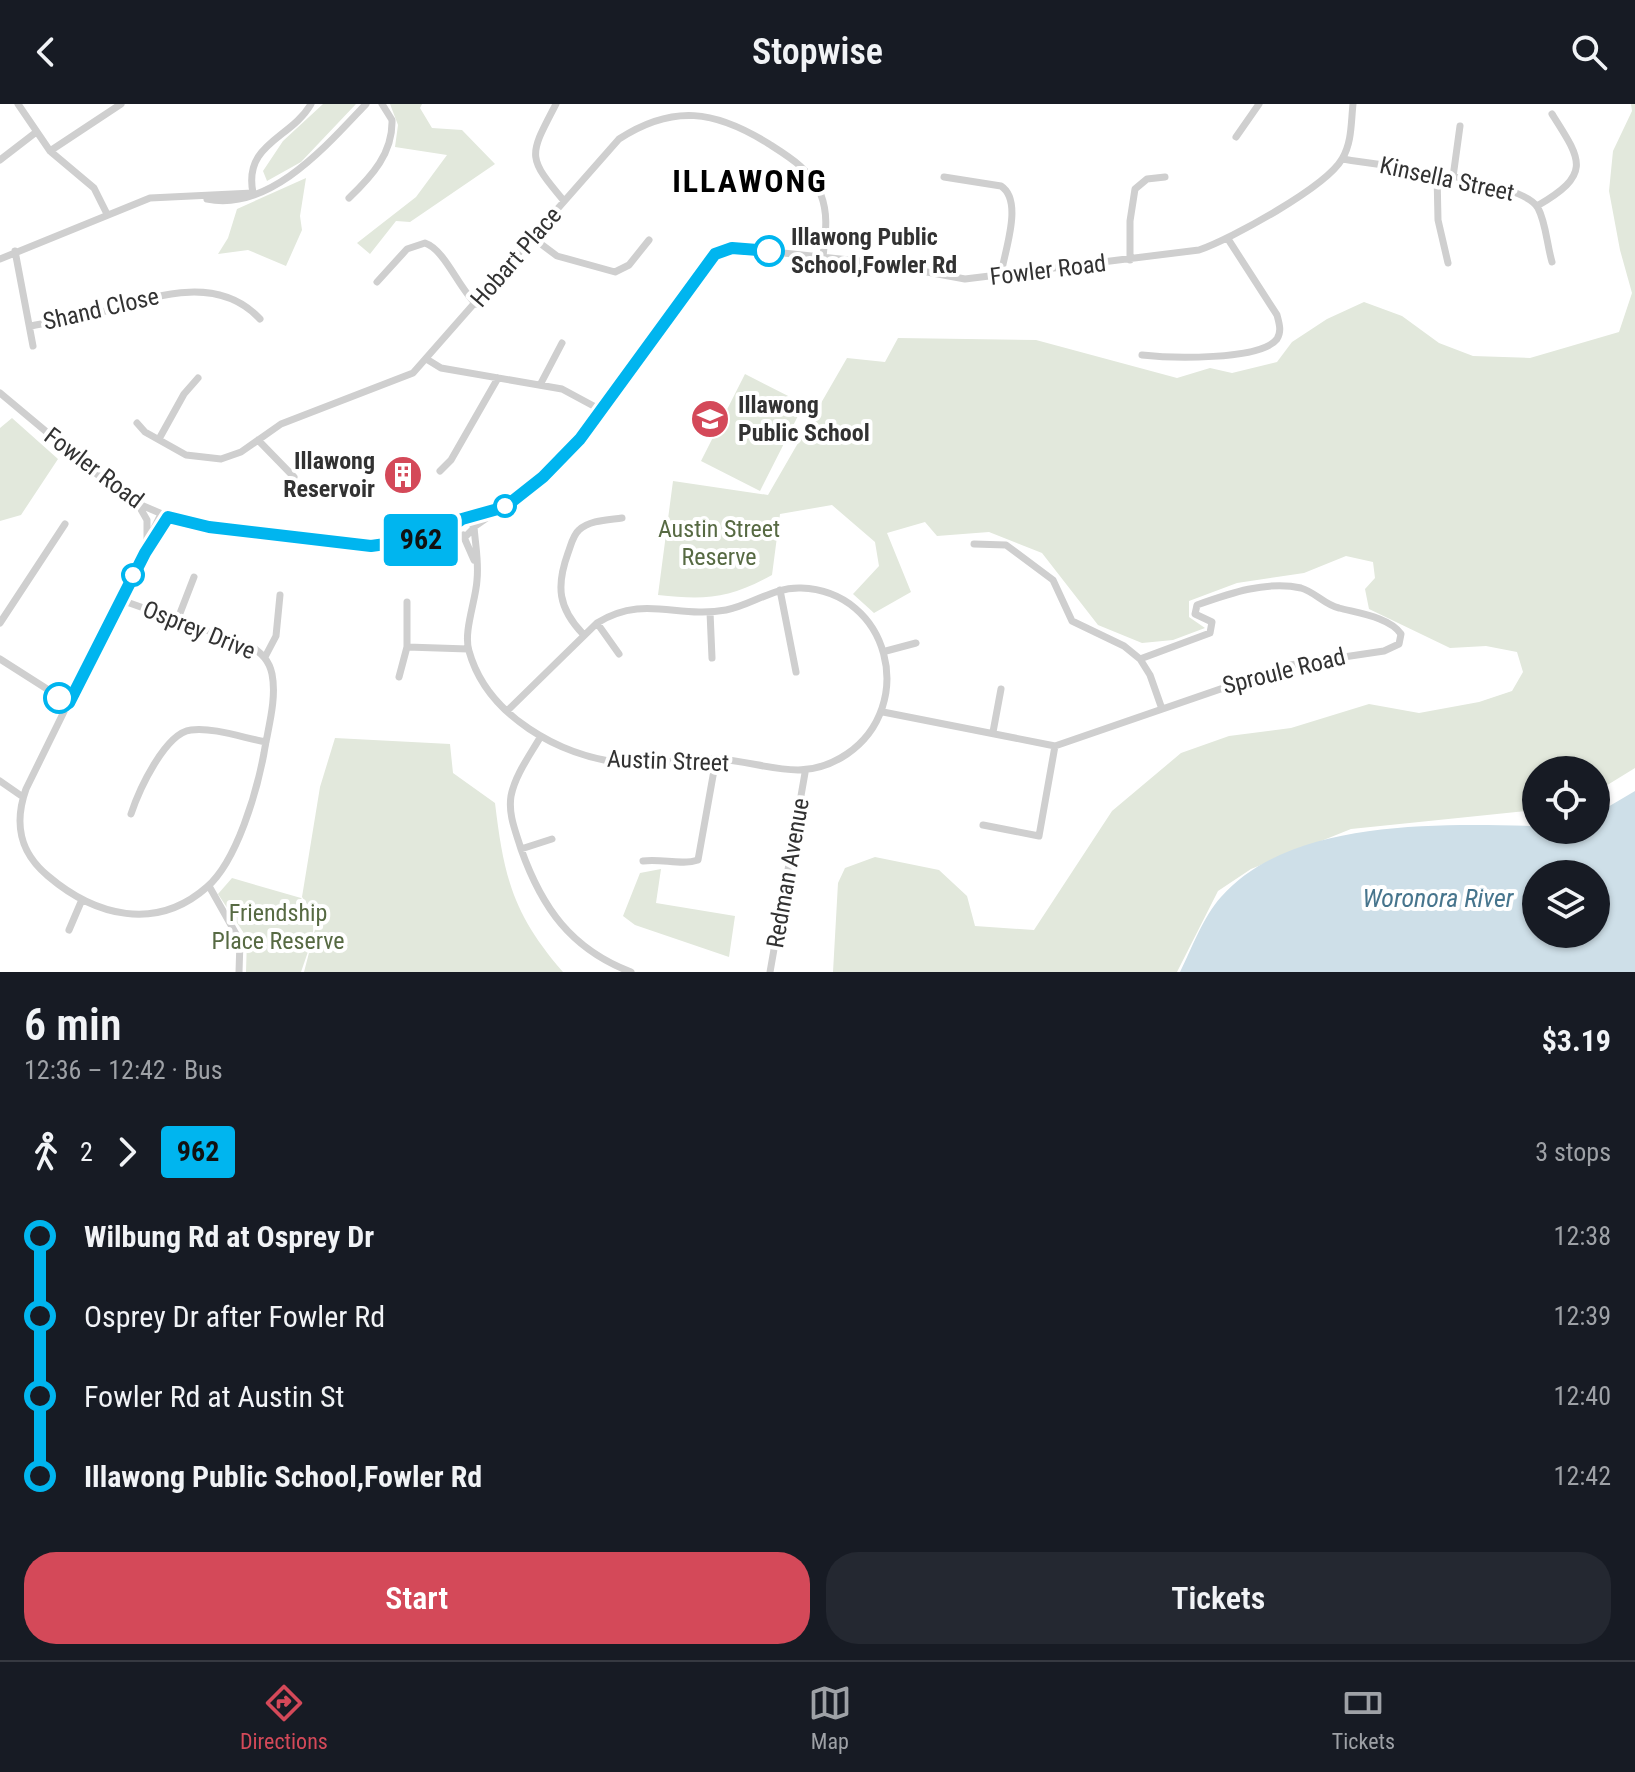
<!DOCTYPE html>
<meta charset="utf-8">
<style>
body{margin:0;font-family:"Roboto Condensed",sans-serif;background:#242831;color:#f1f3f6;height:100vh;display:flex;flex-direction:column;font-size:30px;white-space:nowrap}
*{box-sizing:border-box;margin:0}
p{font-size:26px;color:#9ea1a6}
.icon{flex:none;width:44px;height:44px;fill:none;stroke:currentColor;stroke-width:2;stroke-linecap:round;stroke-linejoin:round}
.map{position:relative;height:868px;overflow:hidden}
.side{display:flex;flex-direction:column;background:#171b24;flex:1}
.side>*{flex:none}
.badge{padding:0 16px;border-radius:6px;font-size:28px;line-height:52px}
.buttons{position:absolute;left:1522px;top:652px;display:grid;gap:16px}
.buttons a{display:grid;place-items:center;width:88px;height:88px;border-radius:50%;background:#171b24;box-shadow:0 2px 6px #0004;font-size:40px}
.map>.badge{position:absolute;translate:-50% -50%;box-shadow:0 0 0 4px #fff}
.legs{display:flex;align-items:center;gap:12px;height:88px;padding:0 24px;font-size:26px}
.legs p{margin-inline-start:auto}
.summary{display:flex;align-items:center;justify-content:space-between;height:136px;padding:0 24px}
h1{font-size:44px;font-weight:600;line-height:60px}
.action{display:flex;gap:16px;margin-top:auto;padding:16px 24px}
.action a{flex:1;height:92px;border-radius:32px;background:#d44959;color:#fff;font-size:32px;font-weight:600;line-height:92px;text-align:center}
.action a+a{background:#242831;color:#f1f3f6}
ul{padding:0 24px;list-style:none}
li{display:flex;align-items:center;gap:28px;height:80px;font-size:30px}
li i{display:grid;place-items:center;width:12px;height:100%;margin:0 10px;background:currentColor}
li i::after{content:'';width:20px;height:20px;margin:-10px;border:6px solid;border-radius:50%;background:#171b24}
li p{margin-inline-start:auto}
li:first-child i{background:linear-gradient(#0000 50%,currentColor 0)}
li:last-child i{background:linear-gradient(currentColor 50%,#0000 0)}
header{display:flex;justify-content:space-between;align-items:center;height:104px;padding:0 24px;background:#171b24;font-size:36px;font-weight:600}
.tabs{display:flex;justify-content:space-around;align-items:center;height:112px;border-top:2px solid #363941;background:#171b24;font-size:22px;color:#9ea1a6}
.tabs a{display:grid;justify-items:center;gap:4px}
.tabs .selected{color:#d44959}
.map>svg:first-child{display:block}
.green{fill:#e2e8dc}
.water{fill:#cedfe8;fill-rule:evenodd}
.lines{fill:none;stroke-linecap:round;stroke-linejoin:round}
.minor{stroke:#cfcfcf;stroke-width:7}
.line-1-casing{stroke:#fff;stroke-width:18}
.line-1{stroke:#00b5ef;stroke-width:12}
.stop-1-dot{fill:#fff;stroke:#00b5ef;stroke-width:4}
.labels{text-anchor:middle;stroke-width:8;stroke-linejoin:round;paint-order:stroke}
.street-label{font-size:24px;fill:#323232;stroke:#fff}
.stop-label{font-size:24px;font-weight:bold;fill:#323232;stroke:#fff;text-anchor:start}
.poi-label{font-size:24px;font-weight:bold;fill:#323232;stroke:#fff;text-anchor:start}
.park-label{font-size:24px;fill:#576a43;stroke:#fff}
.water-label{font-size:26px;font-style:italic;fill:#47758d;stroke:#fff}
.district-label{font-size:32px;font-weight:bold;letter-spacing:2px;fill:#000;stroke:#fff}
</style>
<header><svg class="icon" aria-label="back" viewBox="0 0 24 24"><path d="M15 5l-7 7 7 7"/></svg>Stopwise<svg class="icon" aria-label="search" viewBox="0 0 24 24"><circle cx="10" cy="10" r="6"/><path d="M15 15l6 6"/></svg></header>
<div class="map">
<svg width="1635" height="868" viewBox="0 0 1635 868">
<rect width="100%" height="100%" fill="#fff"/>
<path class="green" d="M323,0H356L301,58L267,77L263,67L283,37Z
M390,0H422L420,4L432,24L462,26L495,60L410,118L396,117L370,150L357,139L416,93L447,51L395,43L398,21Z
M1631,0H1635V664L1596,688V666H1536V706L1351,725L1251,765L1218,787L1177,868H833L838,779L845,764L875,753L939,766L967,792L975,822L1034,826L1112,707L1181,649L1229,632L1291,624L1369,600L1419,609L1479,598L1512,587L1523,568L1517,548L1486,542L1450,544L1369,505L1365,485L1375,474L1373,458L1346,452L1304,469L1237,479L1189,497V513L1205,524L1173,536L1142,539L1098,521L1042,449L989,428L937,432L925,418L887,429L911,488L874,509L853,490L879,462L875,438L832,401L780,410L772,471C729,495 705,496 658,491L673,377L768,391L847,254L885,258L898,234L1036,236L1177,274L1210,264L1232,269L1277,258L1292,238L1327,215L1364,198L1402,212L1439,239L1473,252L1530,254L1619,228L1632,189L1620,146L1609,87L1613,47L1632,7Z
M306,74L300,112L302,126L286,162L248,146L218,150L228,134L237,105Z
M745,270L804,300L760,387L701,357Z
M12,314L58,355L21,411L0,417V324Z
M335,634L450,640L453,669L495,699C504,774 513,810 563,868H304L318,814L315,810L312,836L301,868H246L247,834L218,790L232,774L301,794L314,810L302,793L320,683Z
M661,765L656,799L735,812L729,853L635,821L623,812L640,769Z"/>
<path class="water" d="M1635,687V868H1180C1192,844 1203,813 1221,793C1290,714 1442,720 1536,722V726H1596V710ZM1536,770H1596V830H1536Z"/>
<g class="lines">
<path class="minor" d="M18,0L50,47L94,84L107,110
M556,0C529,52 526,52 564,97
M1236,33L1259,0
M50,47L121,0
M1342,55C1378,61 1523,76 1538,104C1546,119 1547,141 1552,158
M0,56L35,29
M1437,70L1438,116L1448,159
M944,73L1001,82C1024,97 1004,148 1001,171
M1453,73L1460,22
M253,89C243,39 291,35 311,0
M349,94C372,72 393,49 392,16L382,0
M207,95C270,108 327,41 366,0
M1537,102C1592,70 1582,57 1552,10
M533,134L557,152L615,168L629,161L649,136
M15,147L33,242
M0,155L150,94L253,89
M1130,156V117L1135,85L1147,75L1165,73
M377,178L407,145L425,139C445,146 458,183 476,200
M31,222C51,218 72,216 92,211C145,196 214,166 260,215
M1142,251C1169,254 1260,257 1277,235C1282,227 1279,219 1277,211L1228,135
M428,256L441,264L562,285L601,306
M540,281L562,239
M0,289L110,381L134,398L181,418L350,441L466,432L473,425
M137,319L145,328L186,351L221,355L241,348L281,320L413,269L619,35C673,0 715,6 769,40C791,54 811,66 821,91C829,112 825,132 823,153
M159,335L184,290L198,274
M258,336L294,373
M440,367L451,356L498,274
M139,402L147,416V435
M466,414L474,422C475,439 479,457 477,476C476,496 463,528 469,547C487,612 560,652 622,659C653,662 683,654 713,655C763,656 800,682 847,650C918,601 889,487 801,484C773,483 752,501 726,506C677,515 644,490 597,519L507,607
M474,423L534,381L580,335L718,147L736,144L878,159L965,175L1199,146C1231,135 1326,83 1342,55C1352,39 1351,18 1353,0
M442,430L462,415L502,404
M463,431L474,456
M974,440L1006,441L1053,476L1072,517L1124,542L1140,555L1150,571L1162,605
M146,447L168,413
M780,486L796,568
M121,496L251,542C262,550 269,556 272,570C277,595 268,624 264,649C257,687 237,757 207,783C156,828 95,812 48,772C19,748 14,719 26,685L161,410
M710,508L712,554
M177,517L194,473
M0,519L65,420
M597,519L619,550
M583,530C558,504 556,482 568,449C571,441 573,431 579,426C590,416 608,416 622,414
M407,543L468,545
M886,547L916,539
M265,553L276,532L280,491
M0,555L69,599
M399,573L407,543V498
M883,608L1055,642L1290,561L1384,547L1399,540L1401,530C1390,513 1357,509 1339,504C1325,501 1315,488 1301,484C1267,476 1228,490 1197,501L1195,510L1212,518L1210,529L1140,555
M993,628L1001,585
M541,632C530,651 515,671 511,692C508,711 516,728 521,745C542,804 571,845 631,868
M0,677L23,693
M131,710C139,686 165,629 191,626C213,623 244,634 266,638
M983,721L1039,732L1055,642
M521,745L552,735
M643,757C661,754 682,762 698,756L716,655
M209,782L240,837L239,868
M69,826L81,798
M770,868L805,669"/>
</g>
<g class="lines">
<g class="line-1-casing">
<path id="line-1" d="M59,594L69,599L145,449L168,413L209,423L371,442L436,433L462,415L505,403L543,373L580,335L715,150L732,144L769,147"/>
</g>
<use href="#line-1" class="line-1"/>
</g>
<defs>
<g id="school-disc" transform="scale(2)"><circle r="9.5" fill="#d44959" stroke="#fff"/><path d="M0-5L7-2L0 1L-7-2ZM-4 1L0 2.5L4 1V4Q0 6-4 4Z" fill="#fff"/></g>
<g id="building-disc" transform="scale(2)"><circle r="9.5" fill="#d44959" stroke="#fff"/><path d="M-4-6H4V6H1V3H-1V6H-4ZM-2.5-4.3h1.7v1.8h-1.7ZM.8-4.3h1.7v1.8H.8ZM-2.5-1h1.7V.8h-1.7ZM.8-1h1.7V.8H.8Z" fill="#fff"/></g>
</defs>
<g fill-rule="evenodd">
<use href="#school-disc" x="710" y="315"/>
<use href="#building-disc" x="403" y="371"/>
</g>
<g class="stop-1-dot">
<circle cx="769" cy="147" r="14"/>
<circle cx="505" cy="402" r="10"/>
<circle cx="133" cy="471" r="10"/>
<circle cx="59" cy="594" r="14"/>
</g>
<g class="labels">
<g class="street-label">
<text transform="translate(1447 75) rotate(12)" y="8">Kinsella Street</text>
<text transform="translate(516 153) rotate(-49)" y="8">Hobart Place</text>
<text transform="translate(1048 166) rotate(-7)" y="8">Fowler Road</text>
<text transform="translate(101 205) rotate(-13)" y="8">Shand Close</text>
<text transform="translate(94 364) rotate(37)" y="8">Fowler Road</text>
<text transform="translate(199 526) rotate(22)" y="8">Osprey Drive</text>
<text transform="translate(1284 567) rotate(-14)" y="8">Sproule Road</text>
<text transform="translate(668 657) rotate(2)" y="8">Austin Street</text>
<text transform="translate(788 769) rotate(-80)" y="8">Redman Avenue</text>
</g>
<g class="stop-label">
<text x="791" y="141">Illawong Public<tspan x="791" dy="28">School,Fowler Rd</tspan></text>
</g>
<g class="poi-label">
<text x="738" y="309">Illawong<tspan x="738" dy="28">Public School</tspan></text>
<text x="375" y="365" text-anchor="end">Illawong<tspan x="375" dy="28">Reservoir</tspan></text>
</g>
<g class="park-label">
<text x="719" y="433">Austin Street<tspan x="719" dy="28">Reserve</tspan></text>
<text x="278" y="817">Friendship<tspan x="278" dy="28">Place Reserve</tspan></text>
</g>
<g class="water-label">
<text x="1438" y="803">Woronora River</text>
</g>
<g class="district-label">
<text x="750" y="88">ILLAWONG</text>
</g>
</g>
</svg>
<div class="buttons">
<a><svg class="icon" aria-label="locate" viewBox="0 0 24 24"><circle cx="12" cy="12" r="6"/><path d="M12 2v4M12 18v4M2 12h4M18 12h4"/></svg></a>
<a><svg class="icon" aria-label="layers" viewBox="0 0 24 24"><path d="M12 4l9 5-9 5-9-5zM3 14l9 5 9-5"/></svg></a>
</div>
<b class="badge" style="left:421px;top:436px;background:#00b5ef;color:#111">962</b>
</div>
<section class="side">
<div class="summary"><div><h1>6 min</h1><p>12:36 – 12:42 · Bus</p></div><b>$3.19</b></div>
<div class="legs"><svg class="icon" aria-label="walk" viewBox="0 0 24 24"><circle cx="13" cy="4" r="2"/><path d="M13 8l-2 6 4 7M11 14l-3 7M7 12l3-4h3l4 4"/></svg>2<svg class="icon" aria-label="forward" viewBox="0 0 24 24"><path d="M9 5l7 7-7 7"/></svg><b class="badge" style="background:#00b5ef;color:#111">962</b><p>3 stops</p></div>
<ul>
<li><i style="color:#00b5ef"></i><b>Wilbung Rd at Osprey Dr</b><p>12:38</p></li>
<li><i style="color:#00b5ef"></i><span>Osprey Dr after Fowler Rd</span><p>12:39</p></li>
<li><i style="color:#00b5ef"></i><span>Fowler Rd at Austin St</span><p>12:40</p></li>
<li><i style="color:#00b5ef"></i><b>Illawong Public School,Fowler Rd</b><p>12:42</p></li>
</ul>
<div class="action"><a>Start</a><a>Tickets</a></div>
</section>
<nav class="tabs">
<a class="selected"><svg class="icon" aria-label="directions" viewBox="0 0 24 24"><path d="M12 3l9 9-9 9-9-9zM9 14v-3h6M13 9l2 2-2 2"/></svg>Directions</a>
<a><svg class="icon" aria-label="map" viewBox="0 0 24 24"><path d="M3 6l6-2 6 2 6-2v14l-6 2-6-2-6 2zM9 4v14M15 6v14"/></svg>Map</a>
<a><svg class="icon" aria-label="tickets" viewBox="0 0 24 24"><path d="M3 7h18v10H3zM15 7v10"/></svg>Tickets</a>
</nav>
